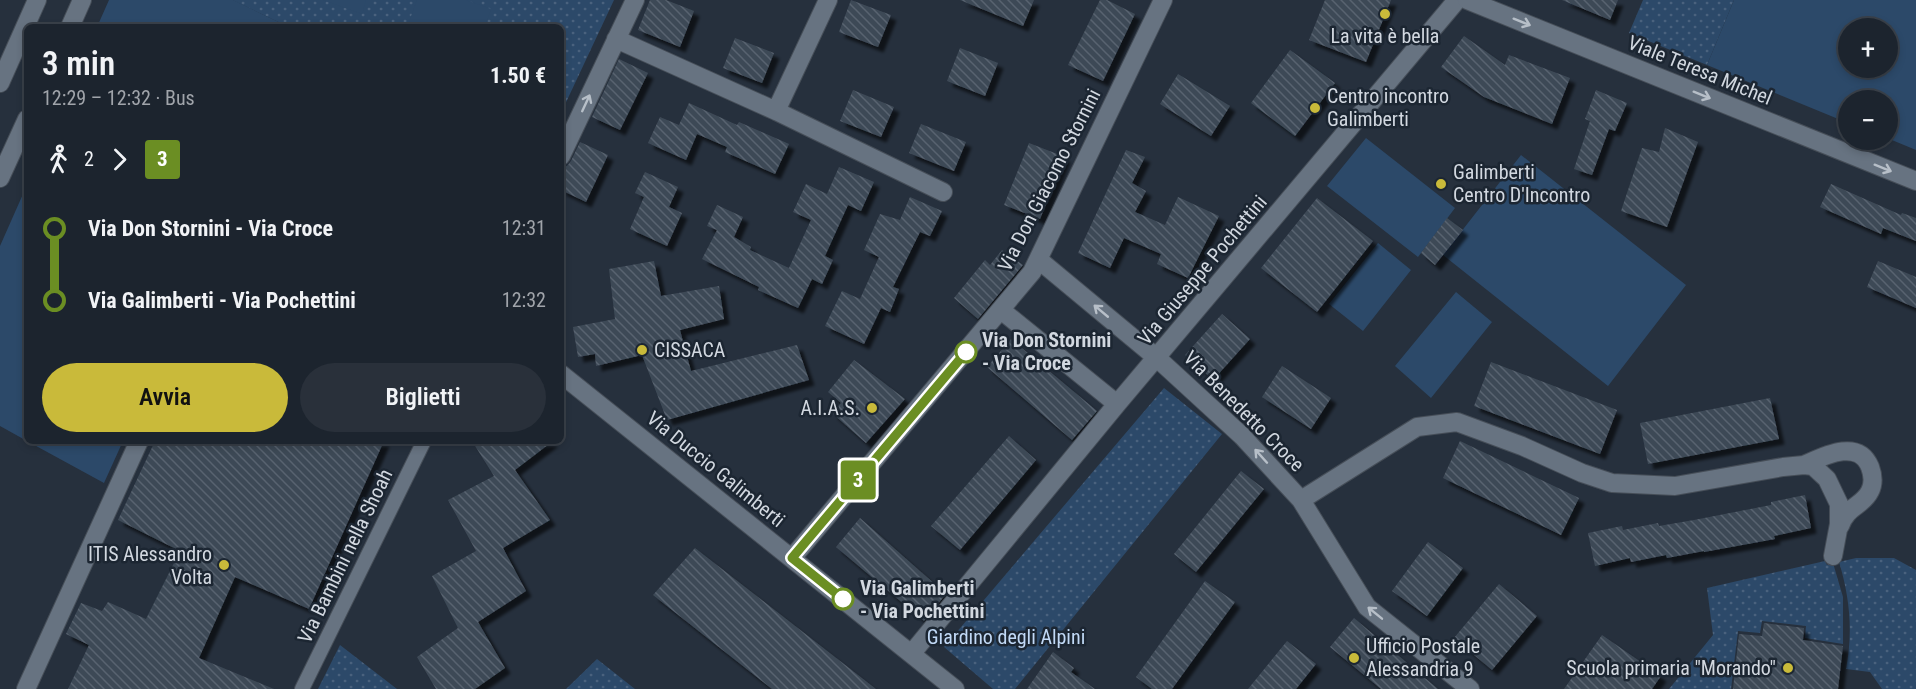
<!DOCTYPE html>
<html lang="it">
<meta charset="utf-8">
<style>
body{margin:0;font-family:"Roboto Condensed",sans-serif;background:#29303a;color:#f1f3f6;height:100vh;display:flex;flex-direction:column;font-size:22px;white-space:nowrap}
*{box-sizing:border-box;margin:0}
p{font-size:20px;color:#a0a4aa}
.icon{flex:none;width:33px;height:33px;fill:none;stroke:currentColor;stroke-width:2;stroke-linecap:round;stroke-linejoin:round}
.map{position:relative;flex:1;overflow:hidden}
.drawer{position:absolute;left:24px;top:24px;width:540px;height:420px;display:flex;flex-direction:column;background:#1c242e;border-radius:9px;box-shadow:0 3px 9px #0003,0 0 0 2px #3a414a}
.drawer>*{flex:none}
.badge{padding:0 12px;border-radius:4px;font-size:21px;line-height:39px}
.controls{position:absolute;left:1838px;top:18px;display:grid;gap:12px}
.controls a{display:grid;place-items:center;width:60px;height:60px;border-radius:50%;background:#1c242e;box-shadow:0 3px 9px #0003,0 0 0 2px #3a414a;font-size:30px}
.map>.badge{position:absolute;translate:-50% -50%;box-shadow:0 0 0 3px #fff}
.legs{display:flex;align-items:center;gap:9px;height:66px;padding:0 18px;font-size:20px}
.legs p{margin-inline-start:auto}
.headline{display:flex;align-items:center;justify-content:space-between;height:102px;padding:0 18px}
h1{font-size:33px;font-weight:600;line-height:45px}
.button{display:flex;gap:12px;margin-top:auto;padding:12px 18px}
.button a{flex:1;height:69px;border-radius:36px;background:#c9ba3a;color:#111;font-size:24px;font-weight:600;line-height:69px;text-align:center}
.button a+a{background:#29303a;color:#f1f3f6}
ul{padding:0 18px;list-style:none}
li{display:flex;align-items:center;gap:21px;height:72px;font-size:22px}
li i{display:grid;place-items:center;width:9px;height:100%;margin:0 8px;background:currentColor}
li i::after{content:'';width:15px;height:15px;margin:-8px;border:4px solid;border-radius:50%;background:#1c242e}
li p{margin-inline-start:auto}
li:first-child i{background:linear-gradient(#0000 50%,currentColor 0)}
li:last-child i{background:linear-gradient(currentColor 50%,#0000 0)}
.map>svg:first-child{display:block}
.grass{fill:url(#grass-dots)}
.garden{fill:#2c4969;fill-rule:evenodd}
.building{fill:url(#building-back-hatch);filter:url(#shadow)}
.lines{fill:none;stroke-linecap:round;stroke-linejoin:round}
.pedestrian-casing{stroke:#464e58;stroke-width:16}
.minor-casing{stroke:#464e58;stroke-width:20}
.tertiary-casing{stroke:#464e58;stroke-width:20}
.secondary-casing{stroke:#464e58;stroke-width:20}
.pedestrian{stroke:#677381;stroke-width:14}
.minor{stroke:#677381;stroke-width:18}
.tertiary{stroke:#677381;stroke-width:18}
.secondary{stroke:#677381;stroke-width:18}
.oneway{stroke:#b7bfc8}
.line-1-casing{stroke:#fff;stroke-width:14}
.line-1{stroke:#6b8e23;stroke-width:9}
.poi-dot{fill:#c9ba3a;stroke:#1c2632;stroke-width:2}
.stop-1-dot{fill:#fff;stroke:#6b8e23;stroke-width:3}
.labels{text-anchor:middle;stroke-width:5;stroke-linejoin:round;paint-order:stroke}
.poi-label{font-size:20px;fill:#d2d8e0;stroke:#1c2632;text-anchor:start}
.street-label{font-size:20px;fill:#d2d8e0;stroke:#1c2632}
.stop-label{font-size:20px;font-weight:bold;fill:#d2d8e0;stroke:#1c2632;text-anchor:start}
.park-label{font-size:20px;fill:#c1d9f6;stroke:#1c2632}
</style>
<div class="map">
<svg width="1916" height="689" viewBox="0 0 1916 689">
<defs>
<pattern id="grass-dots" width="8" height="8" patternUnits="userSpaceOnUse" patternTransform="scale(1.5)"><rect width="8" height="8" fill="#2c4969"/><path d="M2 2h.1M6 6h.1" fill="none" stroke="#4a627e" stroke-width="1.8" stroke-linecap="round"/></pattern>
<pattern id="building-back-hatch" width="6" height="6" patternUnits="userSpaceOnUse" patternTransform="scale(1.5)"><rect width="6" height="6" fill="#3e4a57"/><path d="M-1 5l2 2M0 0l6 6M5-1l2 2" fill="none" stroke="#59636f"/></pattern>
<filter id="shadow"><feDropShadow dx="5.5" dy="5.5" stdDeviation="1.5" flood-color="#0009"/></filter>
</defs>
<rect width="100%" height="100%" fill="#26303d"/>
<path class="grass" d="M232,0H614L561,113V27H289Z
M1643,0H1734L1707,65L1629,33Z
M1164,388L1222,434L1015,689H993L944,647Z
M1856,558H1894L1916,570V689H1882L1870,672L1846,669C1853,632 1850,598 1839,562Z
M1825,561L1827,565L1833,563L1843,597V644L1805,638L1806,626L1762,621L1760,633L1738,631L1731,689H1669L1713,635L1707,588Z
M340,645L397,689H318Z
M597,659L635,689H566Z"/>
<path class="garden" d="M109,0H233L289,27H97Z
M323,0H366L362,14Z
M417,0H466L491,9L485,27H407Z
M1734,0H1916V150L1887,138V100H1848V123L1707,65ZM1848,28H1887V68H1848Z
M1366,138L1455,208L1418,257L1327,186Z
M1521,155L1686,285L1608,386L1443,255Z
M27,185V441L0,426V246Z
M1378,243L1411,270L1363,331L1329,304Z
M1456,292L1492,322L1431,398L1395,366Z
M27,441H123L104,483Z"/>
<path class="building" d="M650,0H666L694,11L680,47L638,30Z
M851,0L891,15L878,47L839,32Z
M960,0H1034L1023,26Z
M1100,0H1107L1135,14L1103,81L1068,65Z
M1325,0H1391L1366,62L1309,40Z
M1562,0H1618L1610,20Z
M1464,36L1505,65L1509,55L1570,78L1552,124L1484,97L1441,67Z
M735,38L774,53L762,83L723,68Z
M960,48L998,63L985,96L947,81Z
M1290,50L1335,83L1295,136L1251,103Z
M619,59L648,73L620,130L592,117Z
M1178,74L1230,106L1211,136L1160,104Z
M853,90L894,107L881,137L840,121Z
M1596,90L1627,103L1615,131L1609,129L1592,175L1574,169L1590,121L1585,119Z
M689,103L737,125L739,122L789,144L775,174L725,152L727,147L697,134L686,160L648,143L660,117L679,125Z
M921,124L966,142L954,171L909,153Z
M1665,128L1698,142L1667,227L1621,211L1642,148L1659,152Z
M580,142L608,155L586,202L561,190V167L567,166L571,161Z
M1029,143L1065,157L1040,219L1004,205Z
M1126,150L1145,157L1132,183L1146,191L1135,212L1165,225L1178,197L1219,216L1188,278L1157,264L1161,254L1124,238L1110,268L1078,253Z
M839,167L874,182L861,211L848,205L825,256L833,260L822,284L812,279L798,308L758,290L759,287L702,259L717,230L707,226L717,205L743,217L734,237L751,247L750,250L789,268L811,220L793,212L806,184L827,194Z
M645,172L678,187L669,207L682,213L667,246L630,229L644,197L635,193Z
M1831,184L1901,215L1902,213L1916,218V241L1883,228L1881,234L1820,207Z
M910,197L942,211L930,236L920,232L893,287L899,289L890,312L881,308L864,344L825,326L842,291L860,299L879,257L864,250L880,214L900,220Z
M1317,198L1373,241L1317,312L1261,268Z
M1447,218L1463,230L1435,265L1421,253Z
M1002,250L1023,265L978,319L954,298L985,260L990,265Z
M654,261L661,296L719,286L724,319L680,330L691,371L797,345L809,380L667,420L642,355L596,366L595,354L578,357L573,327L615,319L609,269Z
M1878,261L1916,277V308L1867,287Z
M1222,314L1250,339L1213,380L1185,355Z
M1011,339L1097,411L1072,440L987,367Z
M854,360L905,399L866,443L832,413L841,403L828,392Z
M1491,362L1617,410L1600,454L1474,406Z
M1282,366L1331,398L1311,429L1262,397Z
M1770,398L1779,439L1648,464L1640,423Z
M1009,436L1036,460L960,550L931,526Z
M155,441H384L309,609L235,577L199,658L274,689H68L89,645L66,634L81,603L102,611L108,602L146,619L180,551L118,520Z
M472,441H553L515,470L550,520L503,548L526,591L478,622L505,668L475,689H436L417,657L458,628L432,576L476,551L448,500L494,476Z
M1460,441L1579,498L1561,535L1443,478Z
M1241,471L1264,489L1196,572L1174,554Z
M1805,495L1811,528L1774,536L1775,539L1704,552V551L1667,558L1666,555L1631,562L1630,558L1595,566L1588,533L1622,526L1623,530L1658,523L1659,526L1694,520L1771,505V502Z
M860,518L946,594L924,621L836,547Z
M1428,542L1463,568L1427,616L1392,591Z
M695,548L876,689H772L653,595Z
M1205,581L1235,602L1172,689H1152L1136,677Z
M1499,584L1537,616L1492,670L1454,638Z
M1354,618L1438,689H1381L1330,647Z
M1764,623L1804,628L1803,640L1843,646L1838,689H1733L1739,634L1762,636Z
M1602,635L1661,676L1652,689H1564Z
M1287,641L1316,664L1296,689H1248Z
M1053,652L1074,668L1071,672L1095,689H1027Z"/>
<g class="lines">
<g class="pedestrian-casing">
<path id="pedestrian" d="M302,689L424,441"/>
</g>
<g class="minor-casing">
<path id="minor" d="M616,39L776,111L943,192
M776,111L828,0
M561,156L635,0
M1039,260L1157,358L1242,436L1301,500L1367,607L1470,689
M1001,310L1117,404
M561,374L955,689
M1804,465C1824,456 1858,438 1870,467C1873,475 1874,483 1870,491C1863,506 1847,506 1840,526
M1301,500L1417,427L1457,422L1522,446L1582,473L1612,483L1675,486L1783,467L1804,465L1813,466L1827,479L1839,504V524L1833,556
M792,558L1032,272L1163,0
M912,653L1117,404L1457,0
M26,689L139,441"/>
</g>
<g class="tertiary-casing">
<path id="tertiary" d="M1467,0L1916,181"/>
</g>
<g class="secondary-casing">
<path id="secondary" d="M70,27L82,0
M0,83L37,0
M0,178L27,119"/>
</g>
<use href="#pedestrian" class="pedestrian"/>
<use href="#minor" class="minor"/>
<use href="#tertiary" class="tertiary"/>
<use href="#secondary" class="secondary"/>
</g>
<defs><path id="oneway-shaft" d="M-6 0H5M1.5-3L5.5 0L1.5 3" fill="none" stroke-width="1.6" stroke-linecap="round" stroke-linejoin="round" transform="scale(1.5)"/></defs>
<g class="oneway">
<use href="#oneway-shaft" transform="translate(1522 22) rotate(22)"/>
<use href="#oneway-shaft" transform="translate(1702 95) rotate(22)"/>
<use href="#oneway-shaft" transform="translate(586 103) rotate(-65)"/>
<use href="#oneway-shaft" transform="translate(1883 168) rotate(22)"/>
<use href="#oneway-shaft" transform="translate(1101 311) rotate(-140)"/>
<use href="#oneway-shaft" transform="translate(1261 456) rotate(-132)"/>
<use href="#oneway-shaft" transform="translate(1375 613) rotate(-141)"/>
</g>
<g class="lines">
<g class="line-1-casing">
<path id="line-1" d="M843,599L792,558L966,352"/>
</g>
<use href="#line-1" class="line-1"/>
</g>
<g class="poi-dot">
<circle cx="1385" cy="14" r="6"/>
<circle cx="1315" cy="108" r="6"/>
<circle cx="1441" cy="184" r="6"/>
<circle cx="642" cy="350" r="6"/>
<circle cx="872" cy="408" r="6"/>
<circle cx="224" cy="565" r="6"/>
<circle cx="1354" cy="658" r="6"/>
<circle cx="1788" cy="668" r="6"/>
</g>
<g class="stop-1-dot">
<circle cx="966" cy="352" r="10"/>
<circle cx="843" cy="599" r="10"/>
</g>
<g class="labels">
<g class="poi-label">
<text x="1385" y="43" text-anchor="middle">La vita è bella</text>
<text x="1327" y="103">Centro incontro<tspan x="1327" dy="23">Galimberti</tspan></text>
<text x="1453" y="179">Galimberti<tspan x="1453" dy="23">Centro D'Incontro</tspan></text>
<text x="654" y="357">CISSACA</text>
<text x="860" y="415" text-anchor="end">A.I.A.S.</text>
<text x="212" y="561" text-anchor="end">ITIS Alessandro<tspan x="212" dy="23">Volta</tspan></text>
<text x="1366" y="653">Ufficio Postale<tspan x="1366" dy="23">Alessandria 9</tspan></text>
<text x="1776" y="675" text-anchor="end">Scuola primaria "Morando"</text>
</g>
<g class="street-label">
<text transform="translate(1700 70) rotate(22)" y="7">Viale Teresa Michel</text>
<text transform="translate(1049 180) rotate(-63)" y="7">Via Don Giacomo Stornini</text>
<text transform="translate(1202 270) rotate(-50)" y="7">Via Giuseppe Pochettini</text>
<text transform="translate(1244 411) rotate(45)" y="7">Via Benedetto Croce</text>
<text transform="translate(716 469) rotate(39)" y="7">Via Duccio Galimberti</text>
<text transform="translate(345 556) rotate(-64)" y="7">Via Bambini nella Shoah</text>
</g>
<g class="stop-label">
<text x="982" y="347">Via Don Stornini<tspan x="982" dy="23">- Via Croce</tspan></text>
<text x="860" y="595">Via Galimberti<tspan x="860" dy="23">- Via Pochettini</tspan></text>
</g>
<g class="park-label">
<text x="1006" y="644">Giardino degli Alpini</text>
</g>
</g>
</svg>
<div class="controls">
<a>+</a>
<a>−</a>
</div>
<b class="badge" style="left:858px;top:480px;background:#6b8e23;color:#fff">3</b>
<section class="drawer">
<div class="headline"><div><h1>3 min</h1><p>12:29 – 12:32 · Bus</p></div><b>1.50 €</b></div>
<div class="legs"><svg class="icon" aria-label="walk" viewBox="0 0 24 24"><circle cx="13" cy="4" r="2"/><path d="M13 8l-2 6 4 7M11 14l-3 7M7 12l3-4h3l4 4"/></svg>2<svg class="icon" aria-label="forward" viewBox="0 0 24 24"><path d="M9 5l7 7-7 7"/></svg><b class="badge" style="background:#6b8e23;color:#fff">3</b></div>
<ul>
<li><i style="color:#6b8e23"></i><b>Via Don Stornini - Via Croce</b><p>12:31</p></li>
<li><i style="color:#6b8e23"></i><b>Via Galimberti - Via Pochettini</b><p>12:32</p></li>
</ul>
<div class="button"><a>Avvia</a><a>Biglietti</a></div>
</section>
</div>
